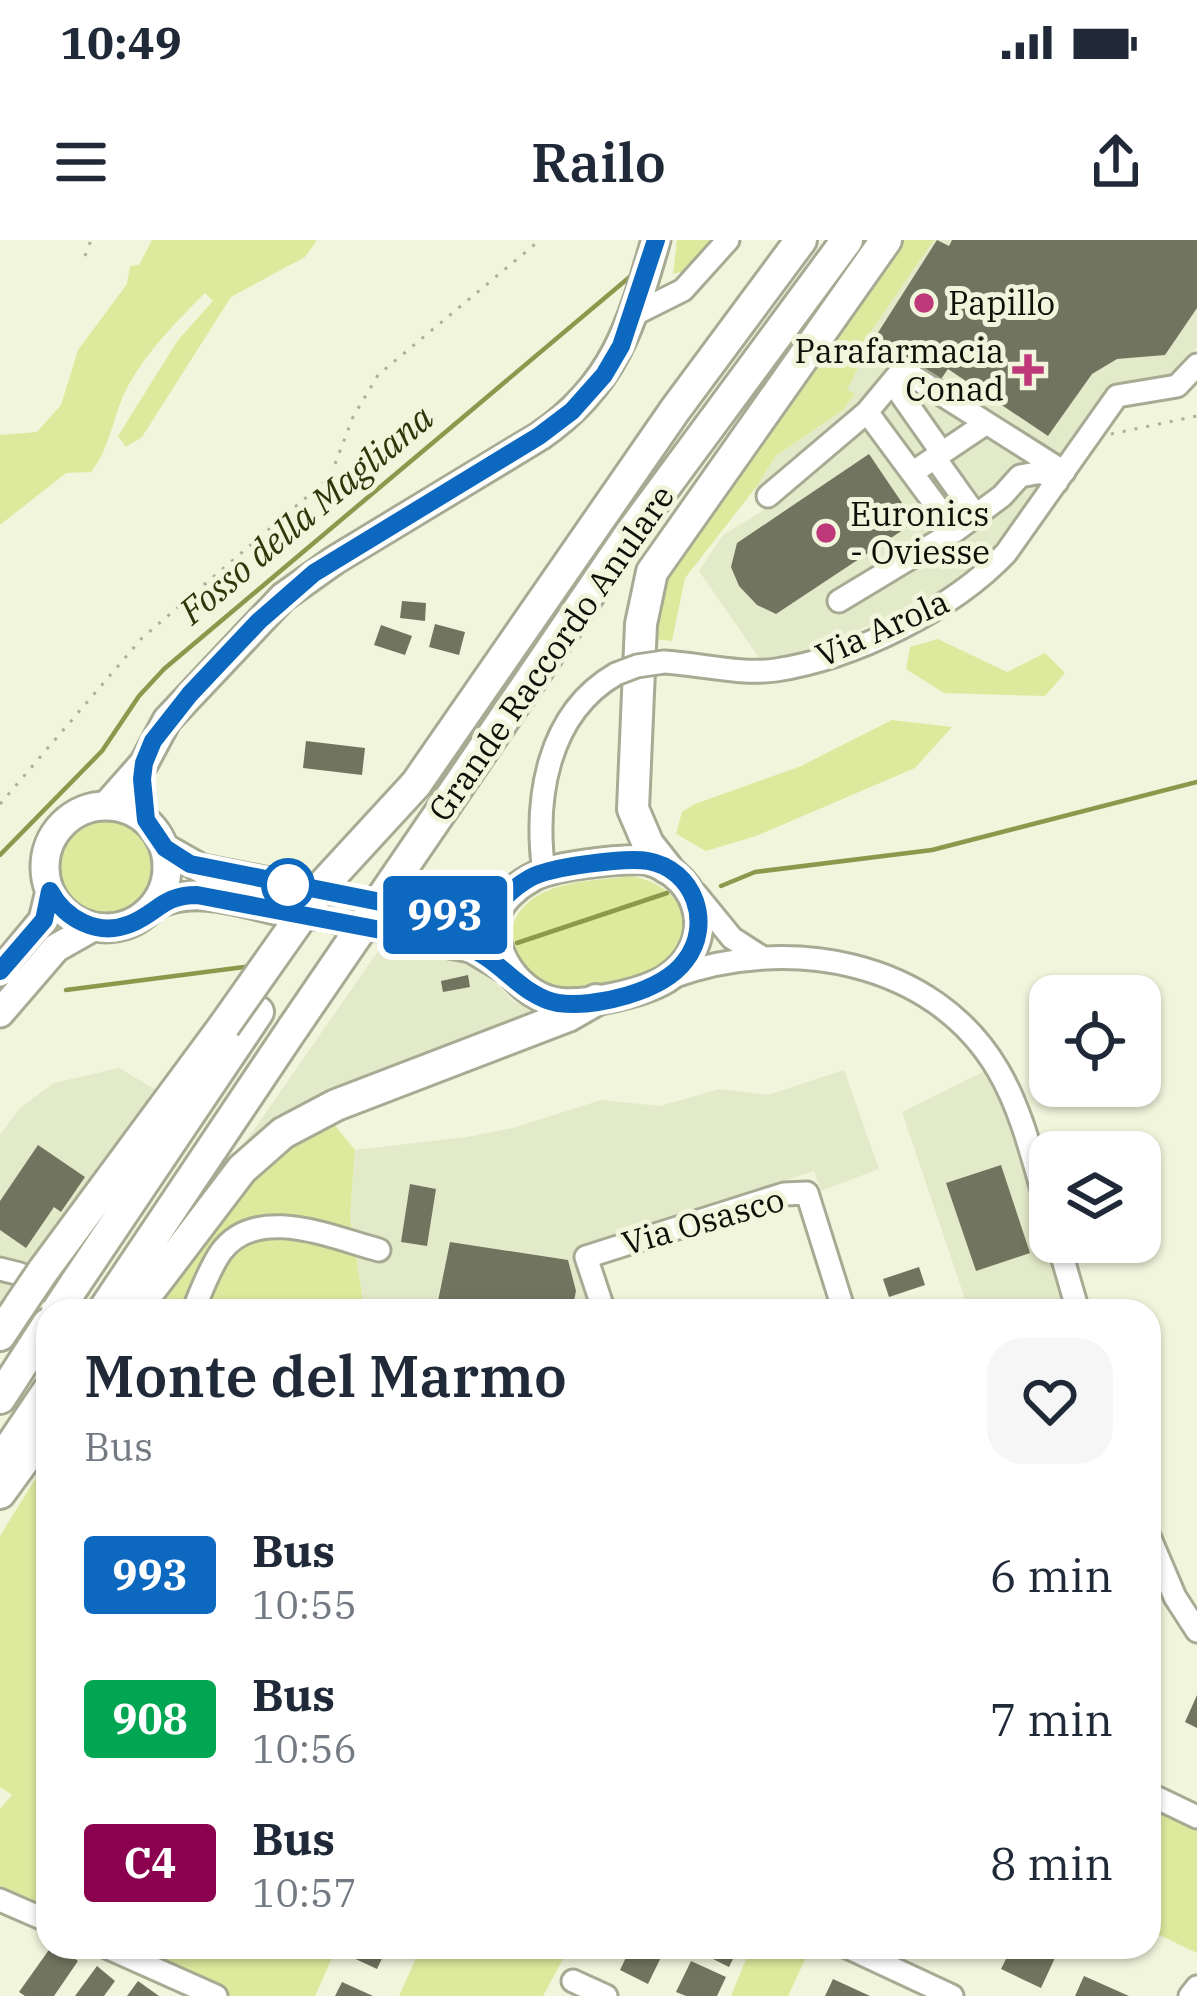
<!DOCTYPE html>
<html lang="it">
<style>
body{margin:0;font-family:"IBM Plex Serif",serif;background:#f6f6f7;color:#1f2937;height:100vh;display:flex;flex-direction:column;font-size:45px;white-space:nowrap}
*{box-sizing:border-box;margin:0}
p{font-size:39px;color:#747a83}
.icon{flex:none;width:66px;height:66px;fill:none;stroke:currentColor;stroke-width:2;stroke-linecap:round;stroke-linejoin:round}
.map{position:relative;flex:1;overflow:hidden}
.sheet{position:absolute;left:36px;top:1059px;width:1125px;height:660px;display:flex;flex-direction:column;background:#fff;border-radius:36px;box-shadow:0 3px 9px #0004}
.sheet>*{flex:none}
.badge{padding:0 24px;border-radius:9px;font-size:42px;line-height:78px}
.fabs{position:absolute;left:1029px;top:735px;display:grid;gap:24px}
.fabs a{display:grid;place-items:center;width:132px;height:132px;border-radius:24px;background:#fff;box-shadow:0 3px 9px #0004;font-size:60px}
.map>.badge{position:absolute;translate:-50% -50%;box-shadow:0 0 0 6px #fff}
.round{display:grid;place-items:center;flex:none;width:126px;height:126px;border-radius:36px;background:#f6f6f7}
.summary{display:flex;align-items:center;justify-content:space-between;height:204px;padding:0 48px}
h1{font-size:57px;font-weight:600;line-height:90px}
ul{padding:0;list-style:none}
li{display:flex;align-items:center;gap:36px;height:144px;padding:0 48px}
li div{flex:1}
li b{display:block;font-size:45px}
li em{font-style:normal}
li .badge{min-width:132px;font-weight:700;text-align:center}
.status{display:flex;justify-content:space-between;align-items:center;height:84px;padding:0 60px;background:#fff;direction:ltr}
.status svg{height:33px;fill:currentColor}
header{display:flex;justify-content:space-between;align-items:center;height:156px;padding:0 48px;background:#fff;font-size:54px;font-weight:600}
.map>svg:first-child{display:block}
.built{fill:#e3eac9}
.green{fill:#ddea9e}
.lines{fill:none;stroke-linecap:round;stroke-linejoin:round}
.stream{stroke:#8d984d;stroke-width:4.5}
.building{fill:#71755f}
.major-tunnel{stroke:#ced2bc;stroke-width:27;stroke-dasharray:27 14;stroke-linecap:butt}
.minor-casing{stroke:#a7ab94;stroke-width:27}
.major-casing{stroke:#a7ab94;stroke-width:33}
.highway-casing{stroke:#a7ab94;stroke-width:36}
.path{stroke:#abaf9b;stroke-width:3;stroke-dasharray:3 9;stroke-linecap:butt}
.minor{stroke:#fff;stroke-width:21}
.major{stroke:#fff;stroke-width:27}
.highway{stroke:#fff;stroke-width:30}
.minor-bridge-casing{stroke:#a7ab94;stroke-width:27;stroke-linecap:butt}
.highway-bridge-casing{stroke:#a7ab94;stroke-width:36;stroke-linecap:butt}
.minor-bridge{stroke:#fff;stroke-width:21}
.highway-bridge{stroke:#fff;stroke-width:30}
.line-casing{stroke:#fff;stroke-width:27}
.line{stroke:#0c69bf;stroke-width:18}
.poi-dot{fill:#bf3879;stroke:#f0f5dc;stroke-width:4.5}
.stop-dot{fill:#fff;stroke:#0c69bf;stroke-width:6}
.labels{text-anchor:middle;stroke-width:10;stroke-linejoin:round;paint-order:stroke}
.poi-label{font-size:33px;fill:#0e0f07;stroke:#f0f5dc;text-anchor:start}
.street-label{font-size:33px;fill:#0e0f07;stroke:#f0f5dc}
.water-label{font-size:36px;font-style:italic;fill:#31360a;stroke:#f0f5dc}
</style>
<div class="status"><b>10:49</b><svg viewBox="0 0 49 12"><path d="M0 12V9h3v3zM5 12V6h3v6zM10 12V3h3v9zM15 12V0h3v12zM26 1h20v11H26zM47 4h2v5h-2z"/></svg></div>
<header><svg class="icon" aria-label="menu" viewBox="0 0 24 24"><path d="M4 6h16M4 12h16M4 18h16"/></svg>Railo<svg class="icon" aria-label="share" viewBox="0 0 24 24"><path d="M12 15V3M7 8l5-5 5 5M5 13v7h14v-7"/></svg></header>
<div class="map">
<svg width="1197" height="1756" viewBox="0 0 1197 1756">
<rect width="100%" height="100%" fill="#f0f5dc"/>
<path class="built" d="M934,0H1197V107L1174,136L1147,143L1119,142L1105,153L1022,278L975,327L930,358L870,385L803,412L760,419L699,331L723,295L769,267L757,246L776,216L843,170L854,154L846,151L863,118L865,100Z
M383,704L475,720L513,761L545,777L230,924Z
M119,828L156,850L0,1073V895L20,868L54,843Z
M844,830L879,929L821,951L814,931L575,1010L592,1071H360L363,1061L350,976L355,910L467,897L513,888L601,860L660,866L720,849L768,855Z
M987,830L996,847L1070,1071H969L902,872Z"/>
<path class="green" d="M152,0H317L305,17L231,57L142,197L126,207L118,196L178,100L213,61L205,53C176,82 148,110 128,146C113,174 111,207 91,232L66,233L0,285V195L37,192L61,165L78,110L127,44L130,26L139,25Z
M677,0H714L685,31L673,34Z
M899,0H934L865,100L863,118L847,150L855,154L843,170L776,216L757,246L685,338L672,401L654,399L659,329Z
M938,399L1007,432L1045,413L1065,433L1045,456L944,453L906,429L910,407Z
M892,480L952,487L915,528L756,596L706,611L676,594L682,572L695,564L801,526Z
M60 626a49 49 0 1 1 98 0a49 49 0 1 1-98 0Z
M630,636C688,645 707,701 652,732C623,738 580,756 551,748C536,744 523,730 516,717C510,705 509,695 514,682C533,639 591,642 630,636Z
M329,878L355,910L350,976L363,1061L360,1071H147L239,949L267,921Z
M48,1218V1672L0,1648V1569L12,1555L0,1547V1296Z
M1149,1565L1197,1586V1713L1149,1690Z
M160,1707H337L315,1756H231L153,1722Z
M421,1707H541L563,1719L543,1756H399Z
M751,1707H811L788,1756H731Z"/>
<g class="lines">
<path class="stream" d="M0,615L102,511L139,456L164,429L632,35
M721,646L755,632L932,610L1197,542
M517,703L667,653
M66,750L252,726"/>
</g>
<path class="building" d="M937,0L949,6L952,0H1197V68L1165,115L1117,119L1092,134L1048,196L948,129L941,139L936,138L872,102Z
M869,214L915,282L776,374L757,365L739,346L731,327L737,303Z
M402,361L426,363L425,381L400,378Z
M435,384L465,392L459,415L429,407Z
M381,385L412,396L405,415L374,405Z
M306,501L365,508L362,535L303,528Z
M468,735L470,747L443,752L441,741Z
M38,905L85,937L61,972L54,967L26,1008L0,990V961Z
M1001,925L1030,1013L976,1031L946,943Z
M410,944L436,949L427,1006L401,1002Z
M450,1002L568,1020L576,1051L572,1071H436Z
M919,1027L925,1045L889,1057L883,1039Z
M1197,1455V1488L1185,1482Z
M51,1707H59L78,1721L54,1756H25L19,1752Z
M351,1707H380L386,1710L377,1729L347,1715Z
M631,1707H666L648,1744L620,1730Z
M697,1707H739L729,1727L695,1710Z
M950,1707H976L971,1718Z
M1012,1707H1060L1041,1748L1001,1729Z
M691,1721L726,1737L717,1756H686L676,1752Z
M97,1726L115,1741L104,1756H75Z
M1084,1736L1129,1756H1075Z
M833,1739L870,1756H825Z
M138,1741L159,1756H127Z
M342,1742L373,1756H335Z"/>
<g class="lines">
<path class="major-tunnel" d="M310,650L399,666
M292,674L383,691"/>
<g class="minor-casing">
<path id="minor" d="M635,74L683,50L728,0
M892,142L942,213
M935,218L977,277
M912,233L985,184
M1057,242L1042,232L1020,236L1002,256L955,291L867,172L897,136L914,137L1064,232
M768,256L867,172
M839,361L955,291
M664,422C700,424 740,435 776,430C854,418 952,370 1006,313L1117,156L1177,146L1197,125
M544,633C534,559 547,474 616,434
M696,654L732,698L763,718
M672,737C786,695 933,719 998,830C1024,874 1035,929 1050,977
M1058,1002L1078,1071
M0,1029L20,1034
M193,1071C201,1052 209,1029 221,1012C257,963 333,998 379,1010
M604,1071L586,1017L784,954L807,953L844,1071
M1149,1296L1175,1357L1197,1391
M1149,1554L1197,1577
M0,1660L48,1681
M106,1707L216,1756
M847,1707L952,1756
M573,1741L606,1756
M1190,1756L1197,1747"/>
</g>
<g class="major-casing">
<path id="major" d="M45 627a61 61 0 1 1 122 0a61 61 0 1 1-122 0Z
M106,566L144,523L167,480L283,357L335,320L540,196C615,145 632,83 656,0
M165,608L202,629L310,650
M646,620C704,636 719,705 666,739C643,753 584,766 558,762C520,757 487,712 497,673C500,661 517,646 528,640C549,625 619,619 646,620Z
M153,666C196,643 248,665 292,674
M409,668L465,676L500,665
M392,693L471,708L508,730
M0,732L43,680L50,651
M0,773L56,708L93,687"/>
</g>
<g class="highway-casing">
<path id="highway" d="M416,544L675,170L801,0
M444,567L630,294L847,0
M667,628L648,604L633,569L641,384L652,332L886,0
M43,1031L224,786
M75,1044L258,772
M103,1071L293,788
M134,1071L242,929L283,893L336,865L568,776L596,760
M0,1095L20,1065
M0,1158L48,1084
M0,1222L48,1151
M0,1253L32,1209"/>
</g>
<path class="path" d="M85,16L91,0
M1111,194L1197,176
M0,564L142,398L330,237L353,177L378,135L540,0"/>
<use href="#minor" class="minor"/>
<use href="#major" class="major"/>
<use href="#highway" class="highway"/>
<g class="minor-bridge-casing">
<path id="minor-bridge" d="M616,434L637,426L664,422"/>
</g>
<g class="highway-bridge-casing">
<path id="highway-bridge" d="M224,786L324,644L416,544
M293,788L444,567
M20,1065L43,1031
M57,1071L75,1044"/>
</g>
<use href="#minor-bridge" class="minor-bridge"/>
<use href="#highway-bridge" class="highway-bridge"/>
</g>
<g class="lines">
<g class="line-casing">
<path id="line" d="M0,731L44,680L50,651C65,679 98,697 130,684C158,673 162,655 197,655L465,706C501,719 522,757 558,763C595,768 662,752 685,721C714,684 694,629 648,621C626,617 549,627 530,638C494,658 502,678 451,676L190,624L165,608L146,580L142,539L144,523L153,501L190,454L259,381L314,333L539,196L572,171L604,135L621,106L656,0"/>
</g>
<use href="#line" class="line"/>
</g>
<g class="poi-dot">
<circle cx="924" cy="63" r="12"/>
<path d="M1022 112h12v12h12v12h-12v12h-12v-12h-12v-12h12z"/>
<circle cx="826" cy="293" r="12"/>
</g>
<circle class="stop-dot" cx="288" cy="645" r="24"/>
<g class="labels">
<g class="poi-label">
<text x="948" y="75">Papillo</text>
<text x="1004" y="123" text-anchor="end">Parafarmacia<tspan x="1004" dy="38">Conad</tspan></text>
<text x="850" y="286">Euronics<tspan x="850" dy="38">- Oviesse</tspan></text>
</g>
<g class="street-label">
<text transform="translate(882 388) rotate(-24)" y="12">Via Arola</text>
<text transform="translate(551 413) rotate(-55)" y="12">Grande Raccordo Anulare</text>
<text transform="translate(703 981) rotate(-16)" y="12">Via Osasco</text>
</g>
<g class="water-label">
<text transform="translate(306 274) rotate(-40)" y="13">Fosso della Magliana</text>
</g>
</g>
</svg>
<div class="fabs">
<a><svg class="icon" aria-label="locate" viewBox="0 0 24 24"><circle cx="12" cy="12" r="6"/><path d="M12 2v4M12 18v4M2 12h4M18 12h4"/></svg></a>
<a><svg class="icon" aria-label="layers" viewBox="0 0 24 24"><path d="M12 4l9 5-9 5-9-5zM3 14l9 5 9-5"/></svg></a>
</div>
<b class="badge" style="left:445px;top:675px;background:#0c69bf;color:#fff">993</b>
<section class="sheet">
<div class="summary"><div><h1>Monte del Marmo</h1><p>Bus</p></div><a class="round"><svg class="icon" aria-label="heart" viewBox="0 0 24 24"><path d="M12 20l-8-8c-3-5 5-10 8-4 3-6 11-1 8 4z"/></svg></a></div>
<ul>
<li><span class="badge" style="background:#0c69bf;color:#fff">993</span><div><b>Bus</b><p>10:55</p></div><em>6 min</em></li>
<li><span class="badge" style="background:#00a651;color:#fff">908</span><div><b>Bus</b><p>10:56</p></div><em>7 min</em></li>
<li><span class="badge" style="background:#8b004f;color:#fff">C4</span><div><b>Bus</b><p>10:57</p></div><em>8 min</em></li>
</ul>
</section>
</div>
